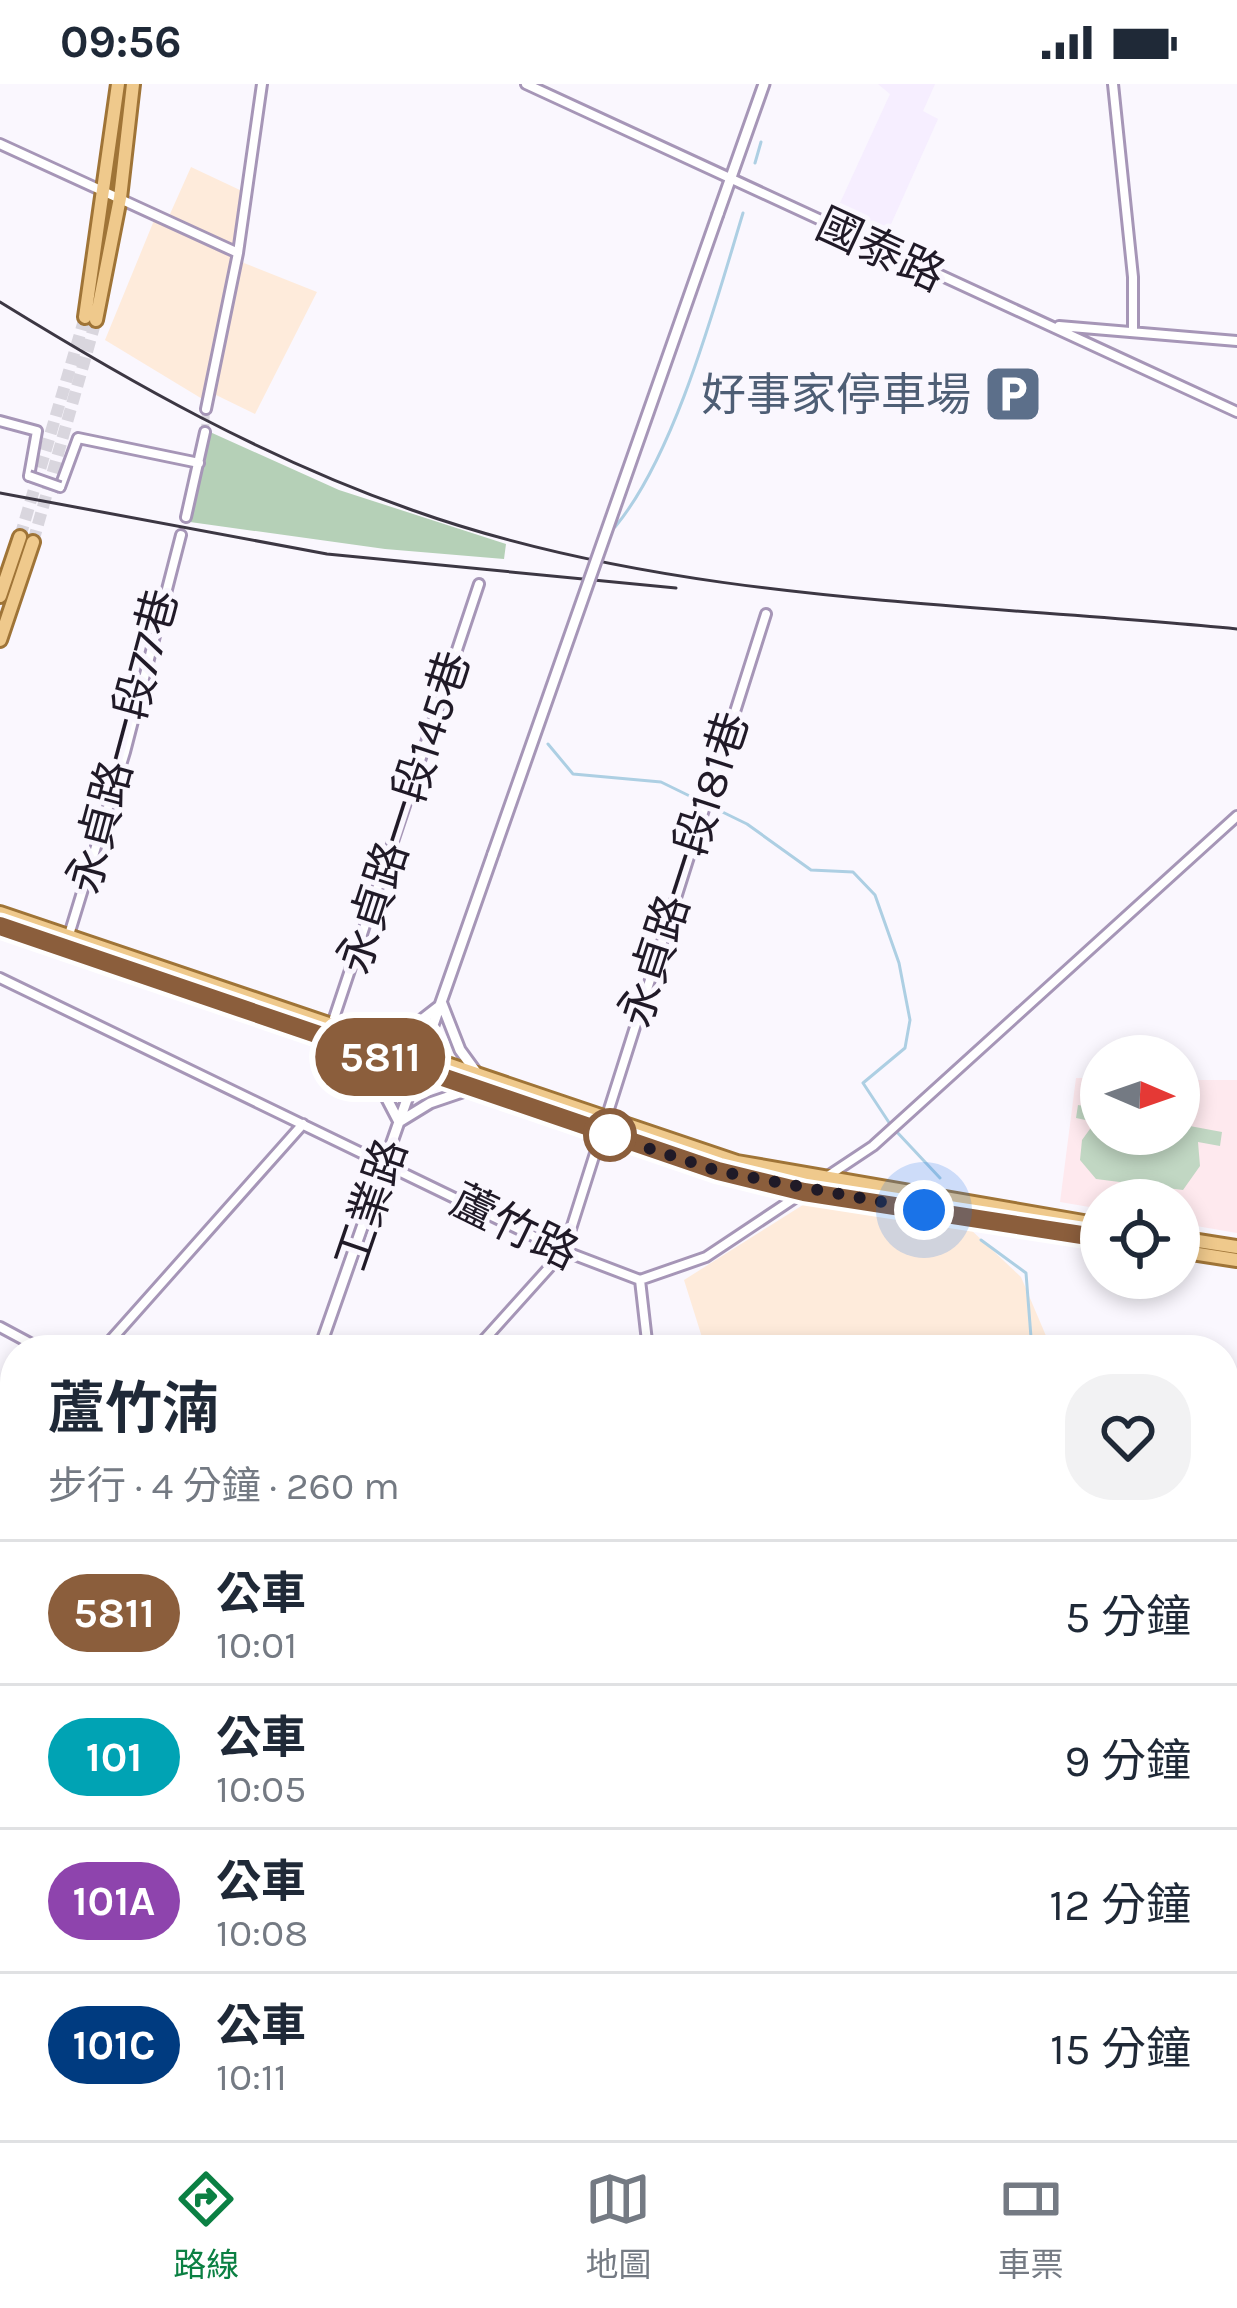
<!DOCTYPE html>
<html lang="zh-TW">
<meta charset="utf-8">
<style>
body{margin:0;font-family:Karla,"Noto Sans TC",sans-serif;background:#f2f2f3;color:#1f2937;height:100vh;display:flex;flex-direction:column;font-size:45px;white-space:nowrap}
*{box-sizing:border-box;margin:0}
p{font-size:39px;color:#747a83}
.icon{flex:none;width:66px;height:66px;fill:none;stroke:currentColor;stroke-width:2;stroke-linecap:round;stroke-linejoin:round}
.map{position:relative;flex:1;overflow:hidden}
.drawer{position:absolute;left:0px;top:1251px;width:1239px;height:807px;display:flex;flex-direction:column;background:#fff;border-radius:48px 48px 0 0;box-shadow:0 6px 18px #0003}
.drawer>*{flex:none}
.badge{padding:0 24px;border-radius:39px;font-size:42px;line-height:78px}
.needle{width:78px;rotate:92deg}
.buttons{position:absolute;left:1080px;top:951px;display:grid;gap:24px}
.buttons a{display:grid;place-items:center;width:120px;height:120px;border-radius:50%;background:#fff;box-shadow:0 6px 18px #0003;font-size:60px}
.you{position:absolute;width:60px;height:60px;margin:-30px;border:9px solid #fff;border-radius:50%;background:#1a73e8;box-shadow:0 0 0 18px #1a73e833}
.map>.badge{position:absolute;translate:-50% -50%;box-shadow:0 0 0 6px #fff}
.round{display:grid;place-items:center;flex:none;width:126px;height:126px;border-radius:48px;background:#f2f2f3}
.head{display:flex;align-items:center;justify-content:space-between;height:204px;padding:0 48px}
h1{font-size:57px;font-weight:700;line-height:90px}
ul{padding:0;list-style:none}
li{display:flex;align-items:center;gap:36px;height:144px;padding:0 48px;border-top:3px solid #e0e1e3}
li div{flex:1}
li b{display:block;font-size:45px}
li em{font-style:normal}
li .badge{min-width:132px;font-weight:700;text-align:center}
.status{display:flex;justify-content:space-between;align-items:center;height:84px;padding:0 60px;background:#fff;direction:ltr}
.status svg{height:33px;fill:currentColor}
.tabs{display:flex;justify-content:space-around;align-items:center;height:168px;border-top:3px solid #e0e1e3;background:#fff;font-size:33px;color:#747a83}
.tabs a{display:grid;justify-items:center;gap:6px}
.tabs .on{color:#0b8043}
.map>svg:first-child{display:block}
.built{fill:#f6eeff}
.industrial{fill:#feebdb}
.education{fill:#fee9ee}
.green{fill:#c1d7c3}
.forest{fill:#b5d0b7}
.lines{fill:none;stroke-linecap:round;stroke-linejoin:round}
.stream{stroke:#adcfe3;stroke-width:3}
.minor-tunnel{stroke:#d9d6de;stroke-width:8;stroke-dasharray:8 4;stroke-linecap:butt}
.primary-tunnel{stroke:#d9d6de;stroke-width:12;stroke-dasharray:12 6;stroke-linecap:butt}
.minor-casing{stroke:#a696b7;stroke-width:14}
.tertiary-casing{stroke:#a696b7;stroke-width:15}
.primary-casing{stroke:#9f7437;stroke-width:18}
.motorway-casing{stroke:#9f7437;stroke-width:20}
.minor{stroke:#fff;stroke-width:8}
.tertiary{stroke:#fff;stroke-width:9}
.primary{stroke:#efc98c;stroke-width:12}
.motorway{stroke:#e4a53f;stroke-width:14}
.rail{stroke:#3c3743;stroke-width:3}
.minor-bridge-casing{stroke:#a696b7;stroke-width:14;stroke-linecap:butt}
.tertiary-bridge-casing{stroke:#a696b7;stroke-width:15;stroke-linecap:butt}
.minor-bridge{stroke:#fff;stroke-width:8}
.tertiary-bridge{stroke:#fff;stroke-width:9}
.line-casing{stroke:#fff;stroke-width:27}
.line{stroke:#8b5e3c;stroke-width:18}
.walk{stroke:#201a27;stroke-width:12;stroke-dasharray:0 21.6}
.stop-dot{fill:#fff;stroke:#8b5e3c;stroke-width:6}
.labels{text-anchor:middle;stroke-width:10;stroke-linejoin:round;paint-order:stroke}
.street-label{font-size:45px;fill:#201a27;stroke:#faf7fe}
.service-label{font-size:45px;fill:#4e5e75;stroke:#faf7fe;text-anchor:end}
</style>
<div class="status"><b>09:56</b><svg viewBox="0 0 49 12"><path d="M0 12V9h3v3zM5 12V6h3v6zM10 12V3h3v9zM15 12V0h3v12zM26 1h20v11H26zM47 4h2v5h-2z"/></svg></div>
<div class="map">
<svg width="1237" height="2056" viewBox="0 0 1237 2056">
<rect width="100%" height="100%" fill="#faf7fe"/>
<path class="built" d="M878,0H935L923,27L938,35L884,156L834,132L890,10Z"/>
<path class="industrial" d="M191,83L242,107L235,163L244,179L317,208L255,330L216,311L213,319L204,316L105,256L155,134L166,139Z
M806,1119L969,1144L1021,1193L1052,1266H706L684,1196Z
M0,1332L15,1345V1462L0,1435Z
M1224,1506L1237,1520V2056H130L137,2043H1224Z
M15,1578V1739L0,1731V1605Z
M0,1737L15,1744V1799L5,1794L0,1780Z
M52,2043H127L121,2056H45Z"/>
<path class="education" d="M1076,994H1101V1050H1179V996H1237V1149L1179,1139V1116H1101V1125L1060,1118Z"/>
<path class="green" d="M1078,1021L1101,1025V1050H1179V1040L1222,1048L1220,1062L1198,1058L1200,1082L1183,1106L1096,1095L1080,1076L1082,1056L1095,1038L1076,1034Z"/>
<path class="forest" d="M210,348L339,406L506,460L504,475L385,465L190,438Z"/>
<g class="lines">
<path class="stream" d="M755,79L761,58
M615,443C675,371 715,221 743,129
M548,660L573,690L661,698L747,740L811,786L853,788L875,811L899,879L910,936L905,964L863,999L890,1040
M896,1047L940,1094
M981,1156L1026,1189L1032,1266
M1224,1503L1237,1515"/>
<path class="minor-tunnel" d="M205,348L206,325"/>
<path class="primary-tunnel" d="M20,453L85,233
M33,458L96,236"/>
<g class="minor-casing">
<path id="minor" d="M526,0L1237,328
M1113,0L1133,193V248
M0,60L238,169
M1059,242L1237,257
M206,325L238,169L262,0
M0,337L37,347L29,392
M60,403L78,354L199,379
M186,433L205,348
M68,854L125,668L181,451
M0,894L564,1167L640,1196L706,1173L873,1062L1237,732
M331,943L479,500
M640,1196L648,1266
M0,1243L43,1266
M102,1266L303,1040
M475,1266L564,1167L766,530"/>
</g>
<g class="tertiary-casing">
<path id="tertiary" d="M718,130L764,0
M371,952L415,941L442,920L460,966L476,988
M362,967L399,1038L430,1019L474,1004
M319,1266L493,770
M0,1468L15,1494
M329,2043L337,2056"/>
</g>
<g class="primary-casing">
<path id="primary" d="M85,233L118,0
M96,236L120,114L133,0
M0,512L20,453
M0,556L33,458
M0,829L737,1078L1101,1141
M0,842L718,1087L804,1108L1101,1154
M1179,1154L1237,1163
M1179,1167L1237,1176"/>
</g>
<g class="motorway-casing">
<path id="motorway" d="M0,1995L12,2056"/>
</g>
<use href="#minor" class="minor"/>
<use href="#tertiary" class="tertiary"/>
<use href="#primary" class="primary"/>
<use href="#motorway" class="motorway"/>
<path class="rail" d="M0,218C133,300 264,374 412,426C673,519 964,518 1237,545
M0,409L327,470L676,504"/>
<g class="minor-bridge-casing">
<path id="minor-bridge" d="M29,392L60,403"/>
</g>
<g class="tertiary-bridge-casing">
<path id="tertiary-bridge" d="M493,770L718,130"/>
</g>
<use href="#minor-bridge" class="minor-bridge"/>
<use href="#tertiary-bridge" class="tertiary-bridge"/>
</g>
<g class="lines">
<g class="line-casing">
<path id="line" d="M0,842L718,1087L804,1108L1101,1154"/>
</g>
<use href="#line" class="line"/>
<path class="walk" d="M610,1051L599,1048L718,1087L924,1126"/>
</g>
<defs>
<g id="parking-square" transform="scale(3)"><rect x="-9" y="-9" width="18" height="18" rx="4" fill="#5c6f8a" stroke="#faf7fe"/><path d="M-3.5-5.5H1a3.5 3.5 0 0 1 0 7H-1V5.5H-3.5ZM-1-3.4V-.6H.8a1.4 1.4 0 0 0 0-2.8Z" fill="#fff"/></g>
</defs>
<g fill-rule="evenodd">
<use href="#parking-square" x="1013" y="310"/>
</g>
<circle class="stop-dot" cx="610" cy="1051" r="24"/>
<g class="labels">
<g class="street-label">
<text transform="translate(881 165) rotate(25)" y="16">國泰路</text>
<text transform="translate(122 657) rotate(-75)" y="16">永貞路一段77巷</text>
<text transform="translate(403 728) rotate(-72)" y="16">永貞路一段145巷</text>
<text transform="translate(683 785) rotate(-72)" y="16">永貞路一段181巷</text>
<text transform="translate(370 1120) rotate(-71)" y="16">工業路</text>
<text transform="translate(515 1142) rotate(26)" y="16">蘆竹路</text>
</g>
<g class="service-label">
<text x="971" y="326">好事家停車場</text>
</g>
</g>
</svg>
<div class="buttons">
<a><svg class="needle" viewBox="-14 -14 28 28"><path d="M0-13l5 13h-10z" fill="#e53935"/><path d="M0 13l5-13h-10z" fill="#747a83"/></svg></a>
<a><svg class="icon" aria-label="locate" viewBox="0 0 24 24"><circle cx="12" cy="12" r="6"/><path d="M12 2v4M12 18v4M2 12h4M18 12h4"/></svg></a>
</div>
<div class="you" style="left:924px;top:1126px"></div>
<b class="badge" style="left:380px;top:973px;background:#8b5e3c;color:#fff">5811</b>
<section class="drawer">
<div class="head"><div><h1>蘆竹湳</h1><p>步行 · 4 分鐘 · 260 m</p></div><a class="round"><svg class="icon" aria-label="heart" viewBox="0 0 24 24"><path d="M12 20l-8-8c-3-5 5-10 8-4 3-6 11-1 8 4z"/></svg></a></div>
<ul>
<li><span class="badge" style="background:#8b5e3c;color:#fff">5811</span><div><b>公車</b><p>10:01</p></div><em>5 分鐘</em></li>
<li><span class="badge" style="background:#00a3b4;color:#fff">101</span><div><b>公車</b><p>10:05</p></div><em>9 分鐘</em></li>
<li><span class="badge" style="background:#8e44ad;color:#fff">101A</span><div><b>公車</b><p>10:08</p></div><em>12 分鐘</em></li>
<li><span class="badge" style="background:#003b80;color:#fff">101C</span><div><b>公車</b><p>10:11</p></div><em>15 分鐘</em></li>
</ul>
</section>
</div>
<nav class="tabs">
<a class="on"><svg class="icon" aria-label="directions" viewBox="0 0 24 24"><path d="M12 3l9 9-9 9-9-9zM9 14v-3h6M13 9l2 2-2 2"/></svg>路線</a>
<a><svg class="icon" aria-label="map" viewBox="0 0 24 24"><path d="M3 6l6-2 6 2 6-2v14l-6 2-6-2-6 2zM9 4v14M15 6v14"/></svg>地圖</a>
<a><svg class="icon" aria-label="tickets" viewBox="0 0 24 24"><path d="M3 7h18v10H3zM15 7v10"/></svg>車票</a>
</nav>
